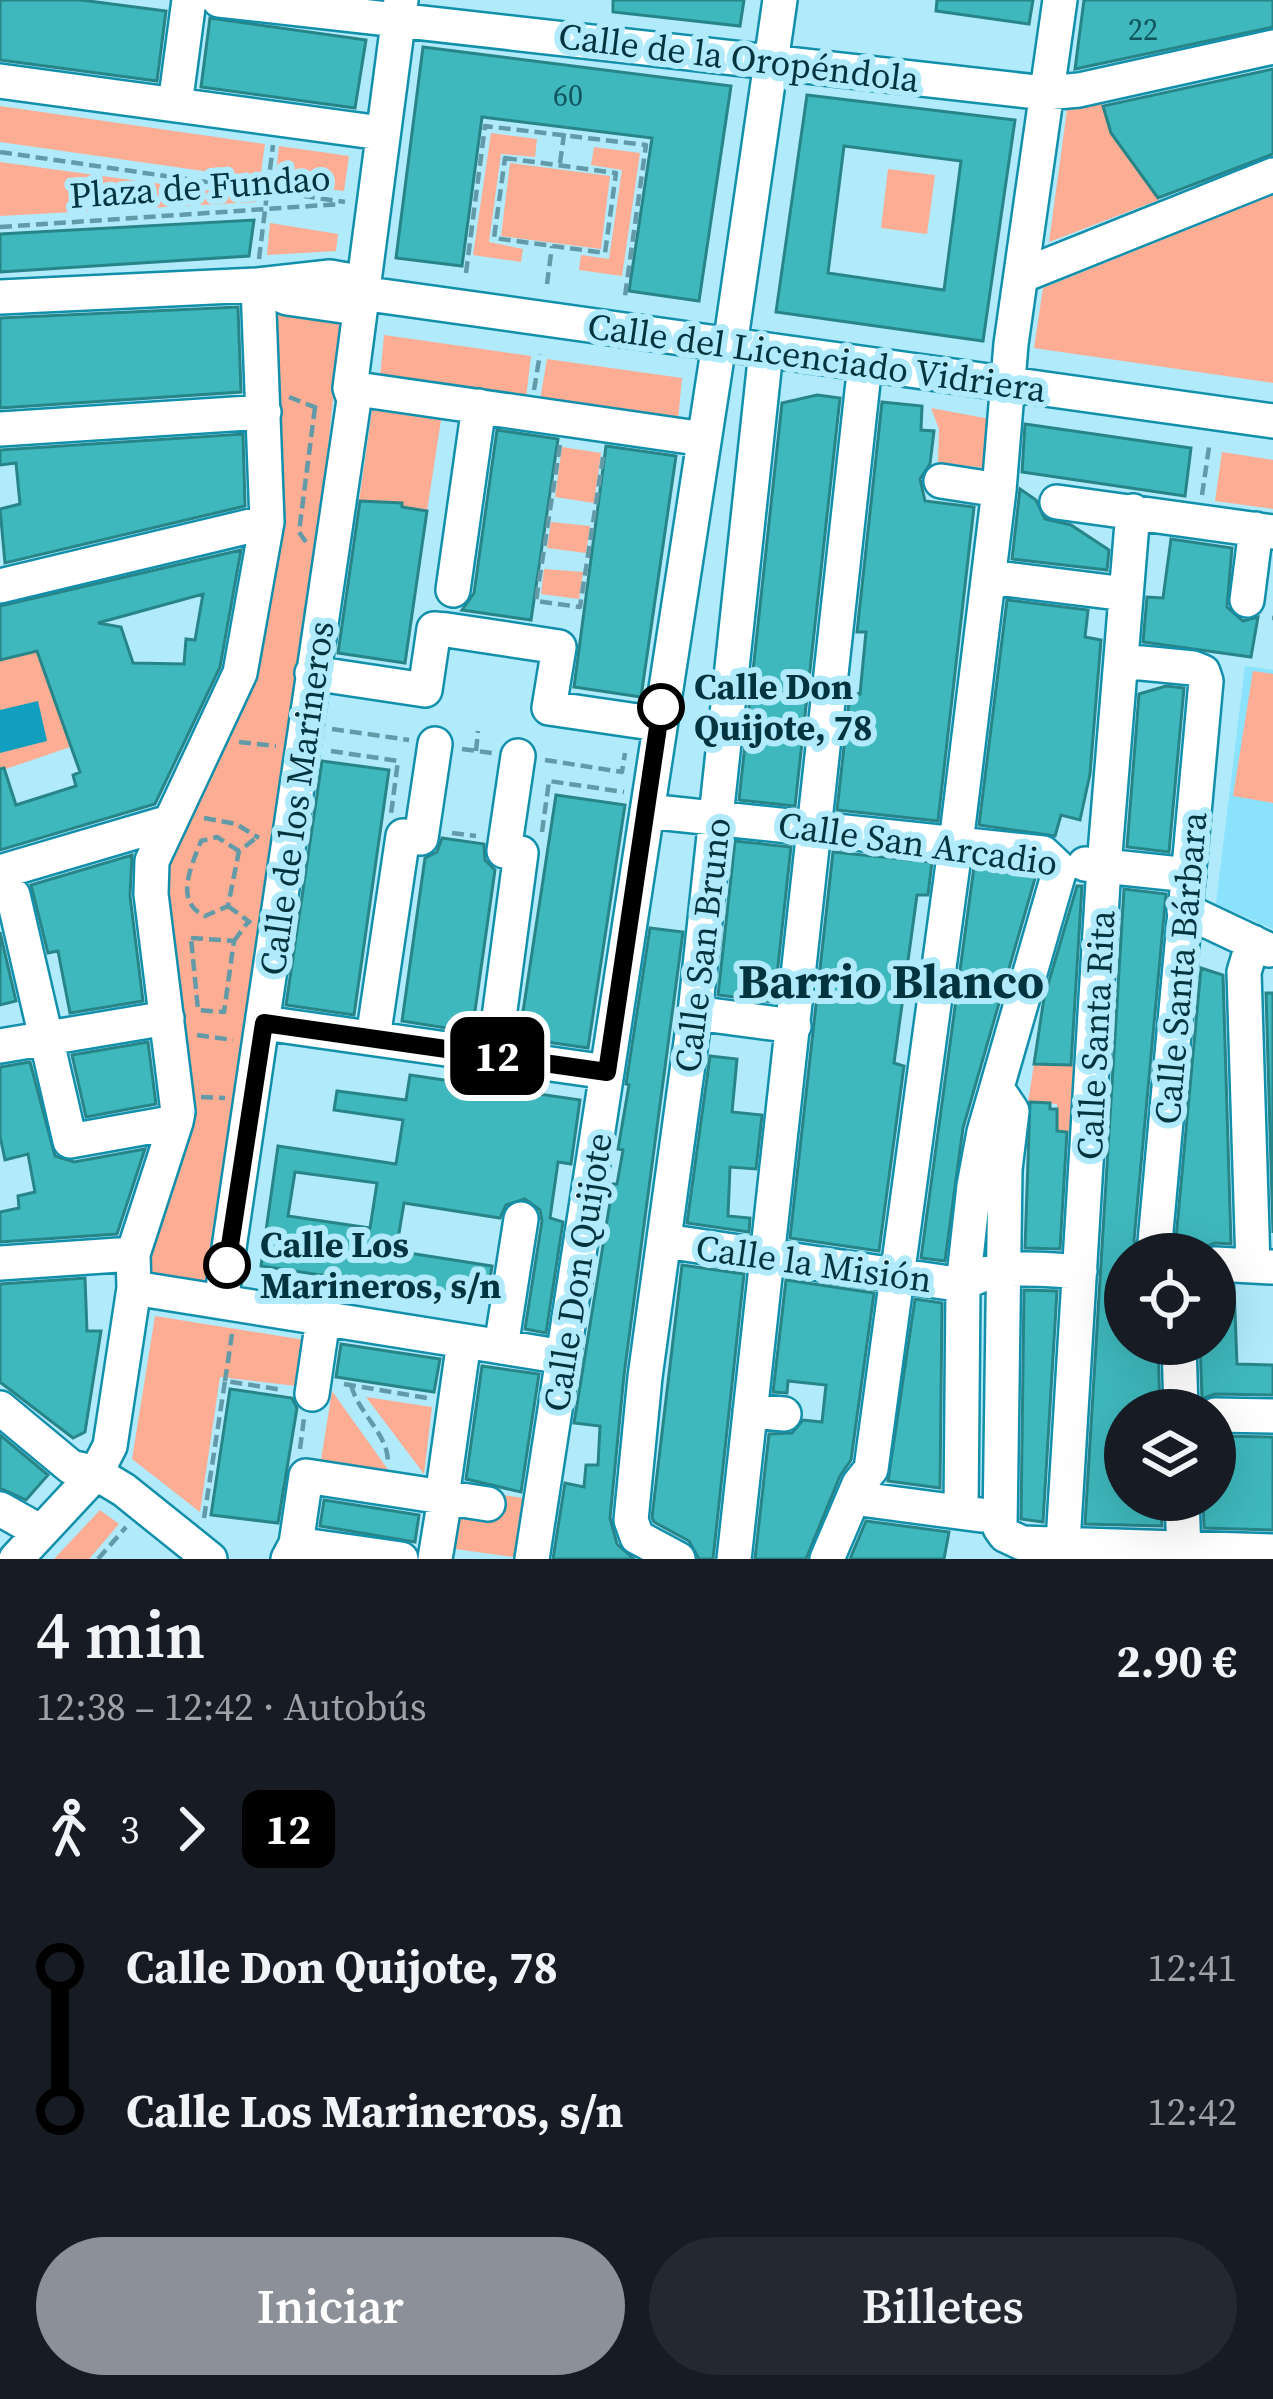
<!DOCTYPE html>
<html lang="es">
<meta charset="utf-8">
<style>
body{margin:0;font-family:"Source Serif 4",serif;background:#242831;color:#f1f3f6;height:100vh;display:flex;flex-direction:column;font-size:45px;white-space:nowrap}
*{box-sizing:border-box;margin:0}
p{font-size:39px;color:#9ea1a6}
.icon{flex:none;width:66px;height:66px;fill:none;stroke:currentColor;stroke-width:2;stroke-linecap:round;stroke-linejoin:round}
.map{position:relative;height:1559px;overflow:hidden}
.panel{display:flex;flex-direction:column;background:#171b24;flex:1}
.panel>*{flex:none}
.badge{padding:0 24px;border-radius:18px;font-size:42px;line-height:78px}
.tools{position:absolute;left:1104px;top:1233px;display:grid;gap:24px}
.tools a{display:grid;place-items:center;width:132px;height:132px;border-radius:50%;background:#171b24;box-shadow:0 12px 48px #0002;font-size:60px}
.map>.badge{position:absolute;translate:-50% -50%;box-shadow:0 0 0 6px #fff}
.legs{display:flex;align-items:center;gap:18px;height:132px;padding:0 36px;font-size:39px}
.legs p{margin-inline-start:auto}
.summary{display:flex;align-items:center;justify-content:space-between;height:204px;padding:0 36px}
h1{font-size:66px;font-weight:600;line-height:90px}
.cta{display:flex;gap:24px;margin-top:auto;padding:24px 36px}
.cta a{flex:1;height:138px;border-radius:72px;background:#8c9099;color:#fff;font-size:48px;font-weight:600;line-height:138px;text-align:center}
.cta a+a{background:#242831;color:#f1f3f6}
ul{padding:0 36px;list-style:none}
li{display:flex;align-items:center;gap:42px;height:144px;font-size:45px}
li i{display:grid;place-items:center;width:18px;height:100%;margin:0 15px;background:currentColor}
li i::after{content:'';width:30px;height:30px;margin:-15px;border:9px solid;border-radius:50%;background:#171b24}
li p{margin-inline-start:auto}
li:first-child i{background:linear-gradient(#0000 50%,currentColor 0)}
li:last-child i{background:linear-gradient(currentColor 50%,#0000 0)}
.map>svg:first-child{display:block}
.built{fill:#8ae2fc}
.green{fill:#fdad93}
.water{fill:#119fbf}
.building{fill:#3eb8bd;stroke:#278588;stroke-width:3;fill-rule:evenodd}
.lines{fill:none;stroke-linecap:round;stroke-linejoin:round}
.minor-casing{stroke:#128fab;stroke-width:38}
.path{stroke:#639aa8;stroke-width:4.5;stroke-dasharray:12 6;stroke-linecap:butt}
.minor{stroke:#fff;stroke-width:33}
.line-1-casing{stroke:#fff;stroke-width:27}
.line-1{stroke:#000;stroke-width:18}
.stop-1-dot{fill:#fff;stroke:#000;stroke-width:6}
.labels{text-anchor:middle;stroke-width:12;stroke-linejoin:round;paint-order:stroke}
.number-label{font-size:30px;fill:#11555e}
.street-label{font-size:36px;fill:#02343f;stroke:#b0eafb}
.stop-label{font-size:36px;font-weight:bold;fill:#02343f;stroke:#b0eafb;text-anchor:start}
.district-label{font-size:48px;font-weight:bold;fill:#02343f;stroke:#b0eafb}
</style>
<div class="map">
<svg width="1273" height="1559" viewBox="0 0 1273 1559">
<rect width="100%" height="100%" fill="#b0eafb"/>
<path class="built" d="M1245,666L1273,670V929L1216,904Z"/>
<path class="green" d="M1102,102L1111,133L1159,200L1049,242L1067,110Z
M0,106L265,144L260,179L0,142Z
M491,133L537,139L535,157L501,154L489,242L523,249L521,262L473,255Z
M279,146L349,156L344,191L275,182Z
M594,147L640,153L622,276L579,270L581,255L609,259L622,170L591,165Z
M0,162L256,197V202L0,216Z
M510,163L610,176L601,249L501,236Z
M888,169L935,175L927,234L881,228Z
M1273,195V383L1034,348L1043,288Z
M270,223L338,234L336,251L267,255Z
M274,314L341,323L318,544L204,1286L159,1280L147,1266L186,1115L161,881L246,684Z
M384,335L531,356L526,398L380,377Z
M547,359L682,378L678,420L540,400Z
M931,408L990,419L984,468L938,462L939,429Z
M372,410L441,420L427,511L402,507V503L359,501Z
M562,447L601,453L594,503L555,497Z
M1222,452L1273,460V509L1215,501Z
M551,522L590,526L586,553L547,548Z
M544,569L583,572L579,599L541,594Z
M37,651L73,746L0,771V660Z
M1253,671L1273,674V803L1233,796Z
M1034,1064L1086,1065L1082,1132L1056,1131L1057,1104L1028,1102Z
M155,1316L311,1341L305,1387L220,1377L200,1512L132,1459Z
M332,1391L389,1471L321,1460Z
M366,1397L432,1407L424,1474Z
M497,1494L523,1498L514,1557L448,1548L453,1515Z
M100,1510L119,1524L89,1559H54Z"/>
<path class="water" d="M38,701L47,741L0,753V710Z"/>
<path class="building" d="M0,0H81L166,11L157,81L0,60Z
M613,0H744L740,26L613,12Z
M937,0H1033L1029,24L936,11Z
M1084,0H1273V27L1075,69Z
M210,18L366,40L355,108L201,87Z
M423,47L731,86L699,301L629,291L652,138L482,117L462,266L396,258Z
M1273,69V154L1158,198L1111,133L1103,106Z
M807,95L1015,120L983,341L776,312ZM844,146L961,161L944,290L828,273Z
M254,220L249,256L0,272V234Z
M238,307L241,392L0,408V318Z
M817,395L840,398L795,806L739,800L782,403Z
M882,402L922,406L921,430L934,431L930,464L920,479L925,501L974,507L938,821L837,810L850,693L860,694L866,632H857Z
M1025,424L1191,448L1185,496L1022,472Z
M497,430L558,439L531,620L462,610L474,593Z
M243,434L245,506L5,563L0,509L20,504L16,463L0,465V450Z
M606,446L676,456L641,697L574,687Z
M1020,489L1036,500L1045,519L1071,525L1109,550L1107,570L1012,559Z
M360,501L402,503V507L427,511L405,663L338,653Z
M1171,539L1232,548L1227,607L1243,621L1258,617L1251,657L1143,642L1147,597L1163,598Z
M241,550L220,667L155,804L0,850V769L4,768L16,805L76,786L73,775L80,772L37,651L0,660V606ZM203,594L195,640L186,639L184,664L133,663L121,627L98,623Z
M1007,600L1088,610L1085,637L1101,640L1090,774L1080,820L1061,815L1055,836L979,825Z
M1166,686L1184,688L1169,852L1127,847L1139,694Z
M322,761L389,770L354,1015L286,1005Z
M556,795L625,805L588,1048L519,1038Z
M442,838L484,844L485,860L495,870L472,1032L402,1021L425,858L437,852Z
M735,841L791,847L774,1002L718,995Z
M833,852L932,862L928,895H917L894,1063L904,1066L879,1251L790,1238Z
M132,855L130,896L143,1001L70,1013L58,951L48,953L31,885Z
M974,867L1036,875L963,1128L945,1261L921,1258Z
M1077,886H1082L1071,1065L1034,1064L1044,998Z
M1124,889L1166,894L1134,1240L1138,1254H1125V1344H1158L1160,1410H1125V1500H1161L1162,1526L1085,1524Z
M650,928L683,932L624,1375L610,1518L617,1544L634,1559H553L565,1483L584,1487L586,1465H598L600,1426L574,1423L613,1184H617L623,1150L618,1149L629,1085L626,1084Z
M0,932L16,1001L0,1005Z
M1201,968L1223,975L1231,1244L1215,1243L1202,1248L1180,1247L1176,1238Z
M1266,993H1273V1233Z
M148,1042L156,1104L86,1117L72,1055Z
M710,1056L737,1059L732,1112L762,1115L756,1169L730,1167L728,1216L750,1218L749,1232L687,1223Z
M30,1062L55,1156L74,1162L145,1149L117,1234L0,1242V1212L19,1208L18,1196L35,1192L28,1154L5,1160L0,1136V1067Z
M410,1075L580,1100L571,1164L558,1162L550,1218L563,1222L546,1333L525,1329L542,1221L540,1210L525,1199L506,1205L500,1218L404,1203L396,1251L492,1266L487,1300L261,1266L278,1146L396,1164L403,1120L334,1110L337,1091L406,1100ZM295,1172L377,1183L370,1228L288,1216Z
M1030,1102L1050,1103V1109H1057V1131L1067,1132L1060,1249L1025,1248Z
M682,1265L744,1274L713,1559H699L689,1541L654,1522L652,1517Z
M85,1278L87,1331H101L85,1432L73,1438L0,1382V1284Z
M786,1280L874,1293L851,1460L840,1476L806,1559H755L769,1434L792,1433L803,1420L822,1422L826,1385L788,1381L787,1393L773,1392Z
M1215,1285L1234,1286L1237,1364L1273,1365V1395L1215,1394L1202,1399L1200,1344H1215Z
M1024,1290L1057,1291L1043,1522L1021,1519Z
M915,1299L942,1303L940,1488L888,1481Z
M341,1344L440,1359L434,1392L336,1377Z
M482,1366L539,1374L521,1492L466,1479Z
M230,1389L292,1398L297,1408L278,1523L211,1515Z
M0,1435L48,1475L26,1500L0,1488Z
M1215,1436L1273,1437V1530L1204,1528L1203,1500H1215Z
M324,1500L419,1515L415,1542L320,1526Z
M866,1521L949,1532L944,1559H850Z"/>
<g class="lines">
<g class="minor-casing">
<path id="minor" d="M219,0L1045,93L1079,90L1273,47
M0,81L381,133
M175,105L189,0
M1021,276L1273,175
M265,288L287,298L343,306L361,293
M361,293L1273,421
M0,297L258,285L330,277L347,280L361,293
M730,346L780,0
M350,388L704,439
M0,429L264,412
M941,481L999,490
M1057,502L1273,532
M989,577L1126,594
M0,586L267,522
M453,590L479,406
M1247,600L1256,529
M1121,661L1193,668L1203,672L1206,681L1155,1242L1161,1254
M312,673L425,690L434,629L447,630L559,647L549,708L658,724
M647,811L1043,853L1060,869
M1085,864L1189,875
M0,872L166,823
M13,895L70,1141L176,1122
M1184,910L1269,950
M695,1013L794,1026
M264,1023L607,1072
M373,1038L403,836L421,838L435,744
M0,1046L167,1018
M494,1055L521,853L504,851L518,756
M998,1090L1012,1111L1005,1169L1000,1528L1005,1535L1022,1543L1273,1551
M665,1241L963,1285C994,1261 1043,1271 1080,1271
M0,1263L133,1254
M1215,1264L1271,1267
M1253,1266L1244,972L1253,942
M134,1288L564,1357
M221,1302L354,400L350,388L401,0
M1179,1344L1181,1410
M501,1347L521,1219
M312,1394L323,1319
M0,1408L71,1467L96,1473L124,1490L210,1559
M750,1411L784,1414
M1215,1415L1273,1416
M444,1483L464,1341
M853,1498L981,1515
M1182,1500L1184,1551
M0,1509L41,1532
M961,1512L963,1285L974,1186L984,1132L1060,869
M296,1544L401,1559
M16,1559L96,1473L110,1446L134,1288L133,1254L176,1122L178,1112L151,894L152,861L240,673L267,522L258,285
M288,1559L296,1544L306,1476L488,1504
M435,1559L445,1498
M532,1559L719,344
M678,1559L637,1537L631,1520L645,1377L695,1013L766,351
M734,1559L865,364
M827,1559L859,1484L871,1469L958,827L999,490L1011,344L1060,0
M1062,1559L1104,866L1133,511"/>
</g>
<path class="path" d="M0,152L345,202
M505,158L616,173L605,253L494,238Z
M560,163L565,127
M0,227L341,204
M259,259L273,145
M466,273L485,126L646,145L625,296
M547,284L552,246
M534,390L540,354
M289,397L317,408
M560,445L536,601L580,607L604,451
M1202,495L1209,447
M306,542L299,532L315,407
M1272,618H1273
M332,729L409,740
M239,742L276,746
M462,749L492,753
M331,751L398,761L391,814
M476,751L478,731
M545,760L622,772L625,753
M204,818L236,824L259,838
M542,832L549,781L624,792
M452,833L476,836
M239,851L217,837L201,841C192,865 173,902 205,916L228,906L239,851L256,838
M228,906L251,923
M191,938L234,941L224,1012L198,1010Z
M234,941L248,922
M197,1035L233,1040
M201,1097L225,1098
M225,1381L232,1334
M344,1384L427,1398
M351,1385C359,1415 389,1434 388,1464
M300,1449L304,1418
M204,1518L225,1381L283,1390
M98,1559L126,1527"/>
<use href="#minor" class="minor"/>
</g>
<g class="lines">
<g class="line-1-casing">
<path id="line-1" d="M227,1265L264,1023L607,1072L661,707"/>
</g>
<use href="#line-1" class="line-1"/>
</g>
<g class="stop-1-dot">
<circle cx="661" cy="707" r="21"/>
<circle cx="227" cy="1265" r="21"/>
</g>
<g class="labels">
<g class="number-label">
<text x="1143" y="40">22</text>
<text x="568" y="106">60</text>
</g>
<g class="street-label">
<text transform="translate(739 57) rotate(7)" y="13">Calle de la Oropéndola</text>
<text transform="translate(200 186) rotate(-4)" y="13">Plaza de Fundao</text>
<text transform="translate(817 357) rotate(8)" y="13">Calle del Licenciado Vidriera</text>
<text transform="translate(296 798) rotate(-82)" y="13">Calle de los Marineros</text>
<text transform="translate(918 843) rotate(8)" y="13">Calle San Arcadio</text>
<text transform="translate(702 945) rotate(-83)" y="13">Calle San Bruno</text>
<text transform="translate(1180 968) rotate(-85)" y="13">Calle Santa Bárbara</text>
<text transform="translate(1095 1035) rotate(-87)" y="13">Calle Santa Rita</text>
<text transform="translate(814 1263) rotate(8)" y="13">Calle la Misión</text>
<text transform="translate(577 1272) rotate(-81)" y="13">Calle Don Quijote</text>
</g>
<g class="stop-label">
<text x="694" y="699">Calle Don<tspan x="694" dy="41">Quijote, 78</tspan></text>
<text x="260" y="1257">Calle Los<tspan x="260" dy="41">Marineros, s/n</tspan></text>
</g>
<g class="district-label">
<text x="891" y="998">Barrio Blanco</text>
</g>
</g>
</svg>
<div class="tools">
<a><svg class="icon" aria-label="locate" viewBox="0 0 24 24"><circle cx="12" cy="12" r="6"/><path d="M12 2v4M12 18v4M2 12h4M18 12h4"/></svg></a>
<a><svg class="icon" aria-label="layers" viewBox="0 0 24 24"><path d="M12 4l9 5-9 5-9-5zM3 14l9 5 9-5"/></svg></a>
</div>
<b class="badge" style="left:497px;top:1056px;background:#000;color:#fff">12</b>
</div>
<section class="panel">
<div class="summary"><div><h1>4 min</h1><p>12:38 – 12:42 · Autobús</p></div><b>2.90 €</b></div>
<div class="legs"><svg class="icon" aria-label="walk" viewBox="0 0 24 24"><circle cx="13" cy="4" r="2"/><path d="M13 8l-2 6 4 7M11 14l-3 7M7 12l3-4h3l4 4"/></svg>3<svg class="icon" aria-label="forward" viewBox="0 0 24 24"><path d="M9 5l7 7-7 7"/></svg><b class="badge" style="background:#000;color:#fff">12</b></div>
<ul>
<li><i style="color:#000"></i><b>Calle Don Quijote, 78</b><p>12:41</p></li>
<li><i style="color:#000"></i><b>Calle Los Marineros, s/n</b><p>12:42</p></li>
</ul>
<div class="cta"><a>Iniciar</a><a>Billetes</a></div>
</section>
